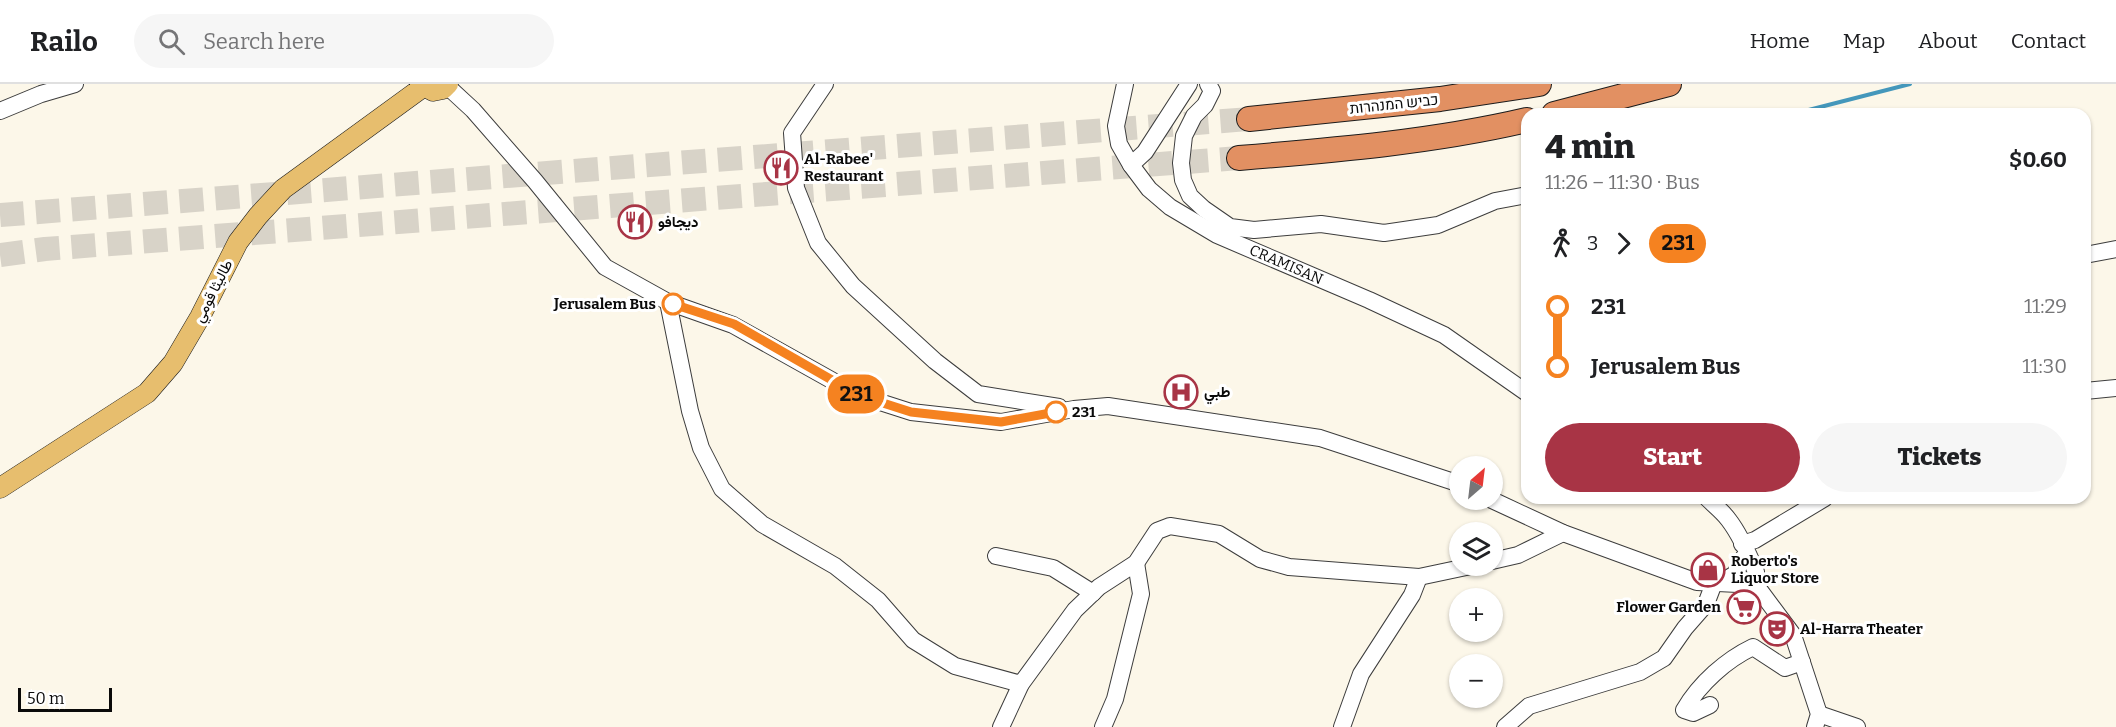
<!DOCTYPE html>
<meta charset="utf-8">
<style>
body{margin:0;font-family:Bitter,Vazirmatn,Heebo,serif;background:#f6f6f6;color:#202124;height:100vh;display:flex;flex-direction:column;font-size:22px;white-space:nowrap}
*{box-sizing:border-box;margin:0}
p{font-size:20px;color:#757577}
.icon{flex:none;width:33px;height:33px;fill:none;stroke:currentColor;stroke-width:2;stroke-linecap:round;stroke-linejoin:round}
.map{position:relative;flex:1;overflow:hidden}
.side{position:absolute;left:1521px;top:24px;width:570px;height:396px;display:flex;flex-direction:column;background:#fff;border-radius:18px;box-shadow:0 2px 4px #0004}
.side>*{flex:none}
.badge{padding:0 12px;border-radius:20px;font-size:21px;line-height:39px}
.needle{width:39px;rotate:28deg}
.controls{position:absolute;left:1449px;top:372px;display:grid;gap:12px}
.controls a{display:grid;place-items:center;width:54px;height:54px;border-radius:50%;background:#fff;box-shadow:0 2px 4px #0004;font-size:30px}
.scale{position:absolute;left:18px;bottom:15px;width:94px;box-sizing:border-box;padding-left:6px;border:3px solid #0a0a0a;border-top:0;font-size:16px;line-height:21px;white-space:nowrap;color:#0a0a0a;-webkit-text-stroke:4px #fff;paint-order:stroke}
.map>.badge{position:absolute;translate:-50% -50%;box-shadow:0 0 0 3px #fff}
.legs{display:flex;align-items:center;gap:9px;height:66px;padding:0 24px;font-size:20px}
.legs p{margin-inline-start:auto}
.summary{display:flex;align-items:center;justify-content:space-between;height:102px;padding:0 24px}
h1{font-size:33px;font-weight:800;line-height:45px}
.button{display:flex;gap:12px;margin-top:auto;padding:12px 24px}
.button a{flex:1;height:69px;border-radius:36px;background:#a83445;color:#fff;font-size:24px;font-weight:800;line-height:69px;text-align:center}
.button a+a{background:#f6f6f6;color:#202124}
ul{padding:0 24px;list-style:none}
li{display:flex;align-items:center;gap:21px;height:60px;font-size:22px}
li i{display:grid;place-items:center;width:9px;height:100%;margin:0 8px;background:currentColor}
li i::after{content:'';width:15px;height:15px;margin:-8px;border:4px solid;border-radius:50%;background:#fff}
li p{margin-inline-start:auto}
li:first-child i{background:linear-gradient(#0000 50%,currentColor 0)}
li:last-child i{background:linear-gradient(currentColor 50%,#0000 0)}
header{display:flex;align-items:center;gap:36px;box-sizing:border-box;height:84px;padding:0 30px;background:#fff;border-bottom:2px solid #e0e0e0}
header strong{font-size:28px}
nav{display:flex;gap:33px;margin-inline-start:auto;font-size:21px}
.search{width:420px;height:54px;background:#f6f6f6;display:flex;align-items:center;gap:15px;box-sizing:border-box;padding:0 21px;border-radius:33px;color:#757577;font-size:22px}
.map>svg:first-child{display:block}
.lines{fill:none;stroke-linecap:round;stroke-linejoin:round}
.stream{stroke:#4497bb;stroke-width:4}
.highway-tunnel{stroke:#d8d3c8;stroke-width:24;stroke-dasharray:24 12;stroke-linecap:butt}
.minor-casing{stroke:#3d3d3d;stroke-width:18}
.major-casing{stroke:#1b1b1b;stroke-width:21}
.highway-casing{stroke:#1b1b1b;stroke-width:26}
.minor{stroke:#fff;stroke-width:16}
.major{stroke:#e7be6e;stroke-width:20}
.highway{stroke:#e29062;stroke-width:24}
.line-1-casing{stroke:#fff;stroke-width:14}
.line-1{stroke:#f58220;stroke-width:9}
.stop-1-dot{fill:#fff;stroke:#f58220;stroke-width:3}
.labels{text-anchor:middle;stroke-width:6;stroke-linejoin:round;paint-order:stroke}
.street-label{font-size:15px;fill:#0a0a0a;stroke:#fff}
.poi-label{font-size:15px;font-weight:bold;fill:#0a0a0a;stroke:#fff;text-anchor:start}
.stop-label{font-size:15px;font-weight:bold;fill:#0a0a0a;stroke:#fff;text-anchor:end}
</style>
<header>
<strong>Railo</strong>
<div class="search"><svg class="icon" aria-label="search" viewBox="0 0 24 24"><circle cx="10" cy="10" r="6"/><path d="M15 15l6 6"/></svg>Search here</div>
<nav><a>Home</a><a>Map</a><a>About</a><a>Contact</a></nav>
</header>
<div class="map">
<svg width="2116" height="643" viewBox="0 0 2116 643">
<rect width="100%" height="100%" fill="#fcf7e9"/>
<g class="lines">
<path class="stream" d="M1793,30L1910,0"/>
<path class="highway-tunnel" d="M0,131L1249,35
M0,171L45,165L1239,74"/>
<g class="minor-casing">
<g id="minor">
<path d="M825,0L792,49L796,104L818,159L853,202L935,277L978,310L1059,323"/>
<path id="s1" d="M1125,0L1116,42L1119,60L1131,81L1149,105L1170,123L1217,151L1369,216L1444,251L1527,309"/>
<path d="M1208,0L1212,7L1205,21L1194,32L1184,52L1181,79L1183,96L1190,112L1204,125L1230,143L1254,146L1321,140L1384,149L1438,141L1495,117L1527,111"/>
<path d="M447,2L473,26L535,97L605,183L668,218L733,241L858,311L911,328L1001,338L1074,325L1108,322L1320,354L1460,400"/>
<path d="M0,27L41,10L75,0"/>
<path d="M1131,81L1145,68L1189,0"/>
<path d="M2085,171L2116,165"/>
<path d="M668,218L690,327L701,364L722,405L762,440L835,482L878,516L913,556L955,582L1021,600"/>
<path d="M2085,307L2116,304"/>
<path d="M1707,414C1714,421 1723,428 1728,435C1739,449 1749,471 1756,488"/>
<path d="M1492,416L1563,449L1697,498L1738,500L1747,508L1758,504"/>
<path d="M1742,460L1755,456L1825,414"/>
<path d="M996,472L1053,484L1093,509"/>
<path d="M1492,477L1518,471L1563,449"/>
<path d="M1720,499L1735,490L1743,474"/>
<path d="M1758,504L1793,551L1819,630L1815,643"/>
<path d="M1710,621L1693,629L1684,626C1700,599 1726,576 1753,563L1785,584L1802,578"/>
<path d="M1819,630L1857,643"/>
<path d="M1001,643L1021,600L1075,526L1099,503L1136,479L1157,447L1170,442L1219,450L1260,475L1289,483L1419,493L1471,482"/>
<path d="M1103,643L1115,615L1141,510L1136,479"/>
<path d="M1342,643L1361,590L1412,511L1419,493"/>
<path d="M1505,643L1529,622L1640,588L1664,574L1685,544L1706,520L1714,499"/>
</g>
</g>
<g class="major-casing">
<path id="major" d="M420,0L433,7L443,5L448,0
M0,404L147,309L173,279L200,233L238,158L258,132L283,105L423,3"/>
</g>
<g class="highway-casing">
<path id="highway" d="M1554,30L1669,0
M1249,35L1440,15L1539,0
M1239,74C1336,66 1433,58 1527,36"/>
</g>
<use href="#minor" class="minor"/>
<use href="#major" class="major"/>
<use href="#highway" class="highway"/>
</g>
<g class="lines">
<g class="line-1-casing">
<path id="line-1" d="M673,220L734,240L858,311L911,328L1001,338L1056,328"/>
</g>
<use href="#line-1" class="line-1"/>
</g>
<defs>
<g id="restaurant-ring" transform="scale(1.725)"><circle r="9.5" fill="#fff" stroke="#a83445" stroke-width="1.5"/><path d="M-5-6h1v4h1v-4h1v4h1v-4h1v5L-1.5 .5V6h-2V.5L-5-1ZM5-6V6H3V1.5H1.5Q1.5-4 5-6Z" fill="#a83445"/></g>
<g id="hospital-ring" transform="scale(1.725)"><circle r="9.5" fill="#fff" stroke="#a83445" stroke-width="1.5"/><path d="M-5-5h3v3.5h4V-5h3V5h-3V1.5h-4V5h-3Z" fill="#a83445"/></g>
<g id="shop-ring" transform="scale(1.725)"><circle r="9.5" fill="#fff" stroke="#a83445" stroke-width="1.5"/><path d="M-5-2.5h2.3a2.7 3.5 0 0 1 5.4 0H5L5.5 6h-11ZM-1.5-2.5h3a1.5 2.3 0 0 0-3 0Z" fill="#a83445"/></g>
<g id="supermarket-ring" transform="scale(1.725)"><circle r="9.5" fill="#fff" stroke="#a83445" stroke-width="1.5"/><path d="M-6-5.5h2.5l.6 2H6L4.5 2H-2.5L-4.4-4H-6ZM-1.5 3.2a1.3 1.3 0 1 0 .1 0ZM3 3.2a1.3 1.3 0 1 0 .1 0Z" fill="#a83445"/></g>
<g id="theatre-ring" transform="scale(1.725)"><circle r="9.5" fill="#fff" stroke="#a83445" stroke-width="1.5"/><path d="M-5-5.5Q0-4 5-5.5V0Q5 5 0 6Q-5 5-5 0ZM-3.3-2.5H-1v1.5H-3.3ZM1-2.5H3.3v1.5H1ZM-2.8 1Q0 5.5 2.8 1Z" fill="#a83445"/></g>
</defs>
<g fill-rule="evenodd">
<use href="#restaurant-ring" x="781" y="84"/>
<use href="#restaurant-ring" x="635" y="138"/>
<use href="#hospital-ring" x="1181" y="308"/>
<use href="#shop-ring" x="1708" y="486"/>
<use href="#supermarket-ring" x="1744" y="523"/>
<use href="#theatre-ring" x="1777" y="545"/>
</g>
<g class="stop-1-dot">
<circle cx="673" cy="220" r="10"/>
<circle cx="1056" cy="328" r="10"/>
</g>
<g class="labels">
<g class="street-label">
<text transform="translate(1394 20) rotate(-6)" y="5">כביש המנהרות</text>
<text dy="5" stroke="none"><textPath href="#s1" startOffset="273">CRAMISAN</textPath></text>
<text transform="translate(213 207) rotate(-63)" y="5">طاليثا قومي</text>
</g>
<g class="poi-label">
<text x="804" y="80">Al-Rabee'<tspan x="804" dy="17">Restaurant</tspan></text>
<text x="658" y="143">ديجافو</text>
<text x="1204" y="313">طبي</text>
<text x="1731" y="482">Roberto's<tspan x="1731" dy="17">Liquor Store</tspan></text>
<text x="1721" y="528" text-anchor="end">Flower Garden</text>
<text x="1800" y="550">Al-Harra Theater</text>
</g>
<g class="stop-label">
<text x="656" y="225">Jerusalem Bus</text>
<text x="1072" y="333" text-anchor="start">231</text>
</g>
</g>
</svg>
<div class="controls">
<a><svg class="needle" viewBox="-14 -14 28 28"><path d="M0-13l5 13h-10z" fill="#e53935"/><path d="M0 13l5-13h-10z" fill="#757577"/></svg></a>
<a><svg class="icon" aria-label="layers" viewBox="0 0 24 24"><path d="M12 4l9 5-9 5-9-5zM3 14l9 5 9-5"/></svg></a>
<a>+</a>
<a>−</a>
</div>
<div class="scale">50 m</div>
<b class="badge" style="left:856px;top:310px;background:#f58220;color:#111">231</b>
<section class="side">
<div class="summary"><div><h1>4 min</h1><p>11:26 – 11:30 · Bus</p></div><b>$0.60</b></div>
<div class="legs"><svg class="icon" aria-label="walk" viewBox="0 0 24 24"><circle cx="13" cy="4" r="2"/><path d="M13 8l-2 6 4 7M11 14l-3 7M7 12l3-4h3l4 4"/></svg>3<svg class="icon" aria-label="forward" viewBox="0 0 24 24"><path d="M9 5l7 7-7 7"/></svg><b class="badge" style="background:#f58220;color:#111">231</b></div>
<ul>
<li><i style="color:#f58220"></i><b>231</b><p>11:29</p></li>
<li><i style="color:#f58220"></i><b>Jerusalem Bus</b><p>11:30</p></li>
</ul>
<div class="button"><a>Start</a><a>Tickets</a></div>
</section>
</div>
